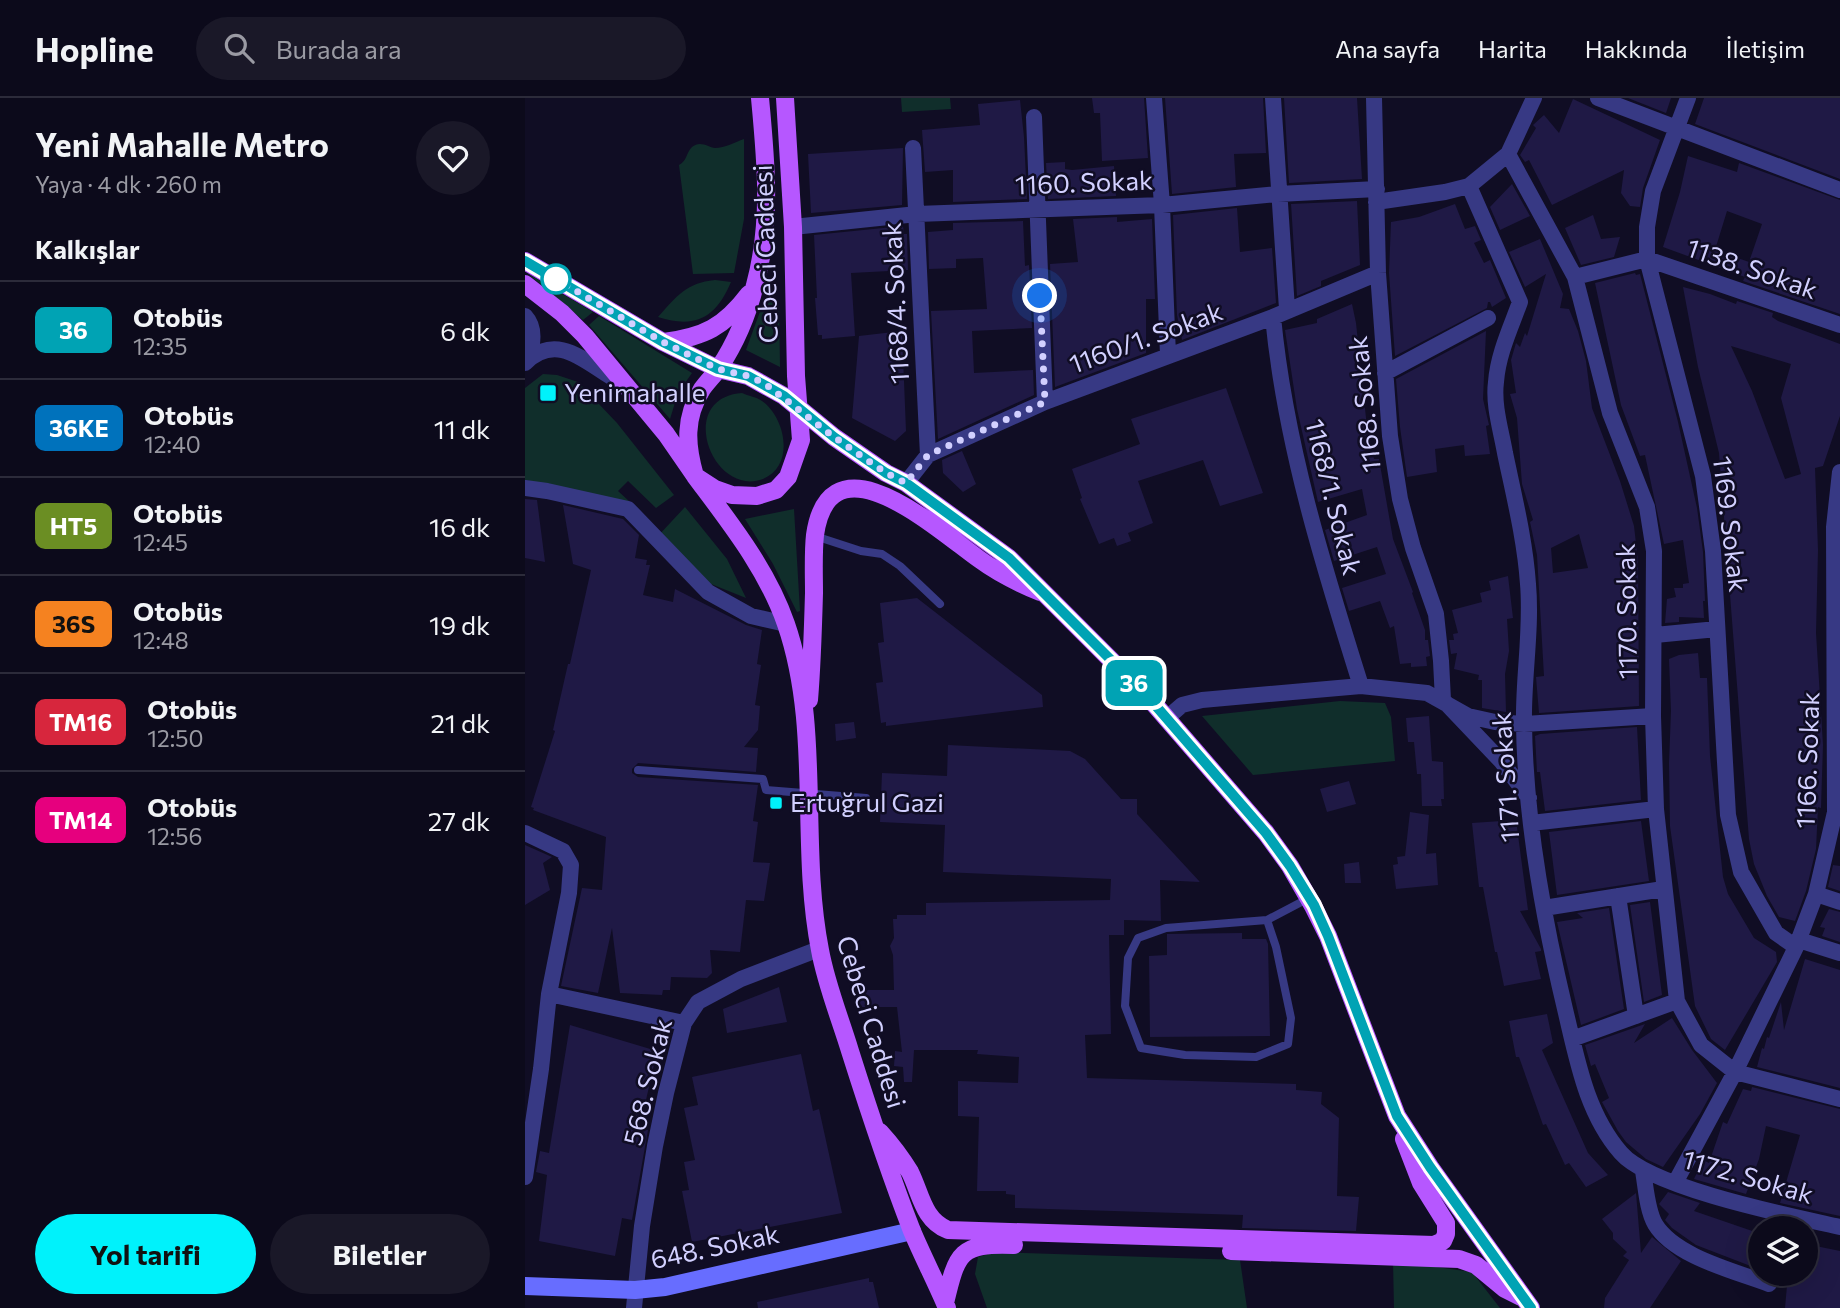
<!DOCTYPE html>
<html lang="tr">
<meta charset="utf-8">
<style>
body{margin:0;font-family:Commissioner,sans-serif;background:#1a1828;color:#f1f3f6;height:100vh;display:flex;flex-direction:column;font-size:26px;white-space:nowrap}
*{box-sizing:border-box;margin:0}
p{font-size:23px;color:#9a9aa3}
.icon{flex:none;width:38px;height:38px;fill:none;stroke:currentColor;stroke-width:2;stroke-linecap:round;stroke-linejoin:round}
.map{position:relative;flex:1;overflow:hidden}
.drawer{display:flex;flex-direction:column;background:#0c0a1b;width:525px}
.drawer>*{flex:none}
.badge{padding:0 14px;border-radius:10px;font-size:24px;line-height:46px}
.tools{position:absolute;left:1223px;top:1118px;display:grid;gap:14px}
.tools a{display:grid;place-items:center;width:70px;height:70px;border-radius:50%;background:#0c0a1b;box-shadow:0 7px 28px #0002,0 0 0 2px #2c2b3a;font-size:35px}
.you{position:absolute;width:35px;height:35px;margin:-18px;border:5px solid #fff;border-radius:50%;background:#1a73e8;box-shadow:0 0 0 10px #1a73e833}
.map>.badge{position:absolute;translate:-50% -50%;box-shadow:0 0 0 4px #fff}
h2{padding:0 35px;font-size:26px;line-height:63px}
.round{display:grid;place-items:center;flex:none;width:74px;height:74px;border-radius:37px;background:#1a1828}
.overview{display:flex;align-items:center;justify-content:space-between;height:119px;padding:0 35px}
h1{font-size:33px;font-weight:700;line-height:52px}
.button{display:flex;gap:14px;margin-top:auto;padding:14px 35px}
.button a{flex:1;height:80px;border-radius:42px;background:#00f2fb;color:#111;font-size:28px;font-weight:700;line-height:80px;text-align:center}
.button a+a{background:#1a1828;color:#f1f3f6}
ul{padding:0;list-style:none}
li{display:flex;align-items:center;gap:21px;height:98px;padding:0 35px;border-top:2px solid #2c2b3a}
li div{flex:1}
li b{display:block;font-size:26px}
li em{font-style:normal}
li .badge{min-width:77px;font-weight:700;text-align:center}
header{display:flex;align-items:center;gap:42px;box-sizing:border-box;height:98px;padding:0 35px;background:#0c0a1b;border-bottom:2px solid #2c2b3a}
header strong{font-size:33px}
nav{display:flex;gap:38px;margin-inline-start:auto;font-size:24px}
.search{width:490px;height:63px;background:#1a1828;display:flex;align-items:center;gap:18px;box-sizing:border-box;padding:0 24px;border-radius:38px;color:#9a9aa3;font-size:26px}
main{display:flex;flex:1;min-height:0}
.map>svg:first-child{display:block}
.green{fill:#102e2b}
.building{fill:#1f1945;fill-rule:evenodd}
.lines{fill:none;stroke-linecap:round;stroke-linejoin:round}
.lane{stroke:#373984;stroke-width:8}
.street{stroke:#373984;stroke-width:16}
.secondary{stroke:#676dff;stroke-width:18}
.primary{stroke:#b657ff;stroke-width:18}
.line-casing{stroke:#fff;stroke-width:16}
.line{stroke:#00a3b4;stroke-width:10}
.walk{stroke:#d2d0ff;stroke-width:7;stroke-dasharray:0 12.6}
.stop-dot{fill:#fff;stroke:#00a3b4;stroke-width:3.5}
.poi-dot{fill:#00f2fb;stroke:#100d24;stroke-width:2.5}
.labels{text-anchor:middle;stroke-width:5;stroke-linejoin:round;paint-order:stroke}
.street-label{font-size:26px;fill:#d2d0ff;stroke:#100d24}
.poi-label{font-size:26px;fill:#d2d0ff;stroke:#100d24;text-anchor:start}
</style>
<header>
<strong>Hopline</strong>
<div class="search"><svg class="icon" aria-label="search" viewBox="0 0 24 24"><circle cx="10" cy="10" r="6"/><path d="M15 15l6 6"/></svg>Burada ara</div>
<nav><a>Ana sayfa</a><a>Harita</a><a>Hakkında</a><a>İletişim</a></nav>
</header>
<main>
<section class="drawer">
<div class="overview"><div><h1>Yeni Mahalle Metro</h1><p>Yaya · 4 dk · 260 m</p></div><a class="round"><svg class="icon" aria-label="heart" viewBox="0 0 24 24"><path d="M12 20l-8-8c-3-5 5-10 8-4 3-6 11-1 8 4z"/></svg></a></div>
<h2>Kalkışlar</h2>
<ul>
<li><span class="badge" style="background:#00a3b4;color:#fff">36</span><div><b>Otobüs</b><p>12:35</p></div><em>6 dk</em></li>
<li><span class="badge" style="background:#0072bc;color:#fff">36KE</span><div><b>Otobüs</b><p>12:40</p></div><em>11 dk</em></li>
<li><span class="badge" style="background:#6b8e23;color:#fff">HT5</span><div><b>Otobüs</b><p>12:45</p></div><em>16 dk</em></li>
<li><span class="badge" style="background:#f58220;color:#111">36S</span><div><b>Otobüs</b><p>12:48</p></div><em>19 dk</em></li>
<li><span class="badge" style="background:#d7263d;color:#fff">TM16</span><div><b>Otobüs</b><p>12:50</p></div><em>21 dk</em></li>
<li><span class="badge" style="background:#e6007e;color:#fff">TM14</span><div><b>Otobüs</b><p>12:56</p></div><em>27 dk</em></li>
</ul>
<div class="button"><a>Yol tarifi</a><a>Biletler</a></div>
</section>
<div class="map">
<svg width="1315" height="1210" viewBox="0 0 1315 1210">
<rect width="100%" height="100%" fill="#100d24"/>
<path class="green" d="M376,0H425L426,11L377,14Z
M219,41V121L209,175L168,176L154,67C162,63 161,55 167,49C175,42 183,49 190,50C200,50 210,44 219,41Z
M2,175L68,214L58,222Z
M190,182L206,184C191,220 170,231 133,219C152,198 161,185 190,182Z
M241,197L254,202L255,269L221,252Z
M74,218L167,275L153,295L145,321L64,227Z
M18,276L32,277L53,284L92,325L149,397L131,410L103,383L93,393L105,404L0,382V290Z
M217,295C223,298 232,299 237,303C261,320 270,368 238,381C187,400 150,300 217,295Z
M160,409L202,461L221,500L181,484L133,438Z
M269,411L275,513L272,514L248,466L220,421Z
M815,603L860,605L866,619L870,663L728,677L677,618Z
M471,1154L715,1162L722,1210H462L450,1176L453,1159Z
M868,1163L947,1174L975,1210H869Z"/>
<path class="building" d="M567,0H619L623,60L577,63L575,15H569Z
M640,0H738L741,55L709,56L711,89L647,96Z
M759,0H832L837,81L764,85Z
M1103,0H1146L1141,15Z
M1179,0H1315V81L1170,26Z
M1048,1L1135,42L1118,90L1115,109L1105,108L1096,95L1099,72L1027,107L1004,62L1000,64L995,57L1011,30L1008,27L1019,17L1034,35Z
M495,2L499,39L502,101L428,104V72L400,74L397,32L455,27L453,6Z
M378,50L377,107L286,115L283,56Z
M1163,58L1212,74L1214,65L1315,102V216L1218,183L1220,179L1138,149L1155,94ZM1202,113L1237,126L1224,164L1190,152Z
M540,64V71L547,72L589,68L591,98L523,101L521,65Z
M987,86L1005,118L975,132L965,109Z
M832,103L835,167L796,183V188L772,198L766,106Z
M930,106L940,131L950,128L956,142L949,145L959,165L965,162L981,200L967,209L965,204H963L962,210L870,258L864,175L866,124L894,119Z
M712,110L715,154L747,150L751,205L657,242L652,217L648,117Z
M1068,117L1076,141L1095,139L1089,159L1056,167L1040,130Z
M592,119V124L627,121L630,201H621V255L530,289L525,166L553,164L548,121Z
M498,123L500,168L504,167L507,230L447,233L449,275L508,272L509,297L413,341L406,213L462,211L458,160L431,161V170L404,171L403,134L428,132V125Z
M378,128L379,136H382L383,172L326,175L330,238L297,241V237H293L290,200H292L289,137Z
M1015,141L1038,196L1035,210L1044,211L1053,233L1061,263L1067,310L1095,383L1109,428L1113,463L1114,608L1014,615L1011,579L1019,578L1012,457L1005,424L1008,422L997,386L992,320L985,296L991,295L986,262L991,245L995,249L1000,235L1002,238L1021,176L1000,189L984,154ZM1054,436L1063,470L1028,475L1026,450Z
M1110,175L1111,177L1115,176L1153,324L1172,410L1178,454L1180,503H1178L1179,520L1154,519V524L1140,525L1142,501L1151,499L1149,490H1158V486L1164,485L1158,442L1139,446L1120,357L1115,358L1096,307L1070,185Z
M1158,189L1185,196L1211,206L1212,203L1248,215L1247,219L1253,223L1315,246V318L1298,368L1290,370L1293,452L1291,535L1298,647L1296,710L1293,709L1291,751L1281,793L1270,823L1254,819L1242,798L1229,766L1224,741L1194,355L1173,269ZM1206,248L1266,266L1256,300L1276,376L1260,381L1227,293Z
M827,206L831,225L841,320L849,361H854L868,441L888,494L887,495L900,532V542H903L905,558L901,559L902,568L886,569V565L875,566L869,528L865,530L855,503L824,513L817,490L861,476L852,449L809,463L800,432L842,417L837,391L793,404L772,311L760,232L792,225V221Z
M377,233L381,333L370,343L327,320L334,238Z
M961,233L958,301L964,327L961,328L965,356L940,358L939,347L910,351L912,374L882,379L875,329L871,281Z
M701,290L738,395L695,408L678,362L613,383L628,425L603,435L606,443L592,448L589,440L574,446L555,401L557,400L547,371L615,346L606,321Z
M437,353L451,386L438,394L418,375L417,362Z
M0,401L12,402L20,464L0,460Z
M38,407L98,421L114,437L110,460L122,462L121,467H125L118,497L148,504L150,491L221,527L237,532L232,566L236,567L230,607L235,608L233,632L219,649L233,650L231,674L113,665L107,671V675L113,679L233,687L228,723L233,724L228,764L245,765L239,803L221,802L215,854L185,852L187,875L182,880L146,879L145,892H138L137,897L95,895L87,830L73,895L36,888L57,790L77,792L81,739L8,712L9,710L6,709L30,633L28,632L43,566H45L66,472L48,466Z
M983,478L988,520L982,521L984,553L980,576L981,614L957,610V582H953L954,577L929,571L932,555L926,556L924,542H929L928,536L933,535L927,512L957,504L955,495L966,492L964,483Z
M392,500L517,597L518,609L361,628V624L356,625L351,585L358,584L353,545L359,544L355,505Z
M1173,555L1175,580H1182L1185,658L1198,779L1203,796L1229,840L1251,854L1252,864L1200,952L1186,941L1170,908L1145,728L1144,665L1146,613L1144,561L1154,557Z
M904,618L907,663L918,664L919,701H916L917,708H897L896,676H892L889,644H883L881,620Z
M329,624L331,640L311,643L310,626Z
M1112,629L1116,702L1020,713L1015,674H1012L1010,638L1015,636Z
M423,647L545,653L560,661L596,701H612V716L675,784L635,782L636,823L599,822V837H584L586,936L560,937L562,980L771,986V992L797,994L796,1006L814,1020L812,1098L834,1099L831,1133L717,1130L718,1117L490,1110V1097L481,1096V1093H452L454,1019L433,1018V983L493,985L494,959L452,956L453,952H389L387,984H379L378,969L369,968L370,953L377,954L372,909H331V892H369L368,857L365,848L369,840L368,821H372V817H401V805L585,802L586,781L418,774L420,727L355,724L357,675L422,678Z
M824,683L831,706L802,714L795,691Z
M885,714L904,717L901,756L911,755L913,787L871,791L868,767L873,766L872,759L880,758Z
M991,722L1003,812L995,813L1016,851V853L1010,854L1016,881L979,888L972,854H970L958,789H954L947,725Z
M1116,723L1124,783L1032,797L1024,734Z
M0,747L27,759L18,765L25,792L0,807Z
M834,764L836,785H820L819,766Z
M1308,767L1315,768V793L1303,789Z
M1125,804L1137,897L1119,904L1105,807Z
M1084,810L1099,911L1056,927L1032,824L1058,820L1052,815Z
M1304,811L1315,814V844L1297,838L1300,830L1295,829Z
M717,835V841H741L743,846L745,938L625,939L624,858L642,857V836Z
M1280,861L1315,872V990L1232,969L1237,950L1239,951L1242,939L1244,940L1256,904L1259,932Z
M254,889L262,924L202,935L198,911Z
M1022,916L1028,945L1017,952L1063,1055L1083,1077L1061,1089L1044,1065L1040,1067L1021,1026L1018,1027L994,959H991L984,923Z
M1147,920L1167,952L1192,985L1175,1016L1138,1069L1121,1061L1101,1044L1093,1033L1077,1004L1084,1000L1070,966L1066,968L1060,947L1120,926L1109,945Z
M45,927L132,953L121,1002L116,1001L112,1029L123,1032L107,1122L97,1120L90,1158L14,1143L22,1077L11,1074L15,1053L24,1055Z
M276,956L288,1013L294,1011L317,1115L167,1144L157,1093L164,1092L159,1064L170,1062L159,1010L173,1007L167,979Z
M1227,989L1315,1011V1118L1255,1105L1275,1037L1241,1028L1234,1061L1221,1096L1169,1081L1178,1062L1184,1065L1198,1024L1202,1026L1218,991L1226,993Z
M1143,1094L1175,1105L1169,1113L1236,1136V1172L1171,1147L1147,1130L1140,1122L1144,1116L1134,1106Z
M1111,1095L1116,1155L1127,1139L1156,1163L1125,1210H1079L1080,1200L1104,1162L1098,1158L1102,1154L1088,1141V1135L1077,1121Z
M1281,1146L1315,1153V1210H1260L1263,1176H1281Z
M344,1180V1184H348L354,1210H233L232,1204Z"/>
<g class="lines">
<path class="lane" d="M290,438L336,453L357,456L375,468L415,506
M113,672L238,681L241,692L341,700
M742,822L751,849L766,920L763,946L731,959L660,957L616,950L600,908L603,860L613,840L641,830L742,822L784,800"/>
<path class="street" d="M629,0L637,107L643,257
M748,0L762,211
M849,0L853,175L865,338L875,401L888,450L911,516L916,563L918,602L976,663L1004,700
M1073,0L1315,92
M1163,0L1128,93L1122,129V161L1178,378L1188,453L1203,717L1216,774L1251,835L1271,849
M509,19L520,304
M388,50L403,357
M983,56L1050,179L1085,315L1122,409L1129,453L1128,618L1131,711L1152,903L1176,947L1210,974L1315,1001
M944,88L995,204C986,229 973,256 971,284C968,307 976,332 980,355C989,398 1000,442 1003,486C1007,532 998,580 999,625C1000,721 1018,819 1040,911C1052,961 1061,1015 1096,1055C1126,1090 1266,1118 1315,1129
M851,104L920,94L944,88L983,56L1009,0
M268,129L392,116L637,107L753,96L852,91
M1050,179L1122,161L1315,227
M0,218C11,230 8,246 3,261
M748,219C760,345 798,467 836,588
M0,265C35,230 66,271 97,285
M860,275L963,220
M381,385L403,357L520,304L748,219L853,175
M0,390L22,393L103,411L183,494L226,518L261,526
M1130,537L1192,531
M642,620L657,607L677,602L836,588L902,595L943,618L970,624L999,626L1128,618
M1006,725L1131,711
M0,735L38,753L46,767L44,795L24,896
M1291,796L1315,804
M1093,798L1111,918
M1019,810L1138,791
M1274,842L1315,855
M1047,941L1152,903
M1118,1073C1121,1090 1122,1112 1130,1126C1150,1159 1210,1173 1244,1186
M0,1079L16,971L24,896L159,925
M1150,1085L1210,974L1271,849L1291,796L1310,714L1309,429L1315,374
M109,1210L117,1128L130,1048L141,995L159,925L173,904L216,881L294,851"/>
<path class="secondary" d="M0,1188L110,1192L140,1189L387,1133"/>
<path class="primary" d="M235,0C241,63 247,124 230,187C223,215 210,246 194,270C189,277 182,284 177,291C159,320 161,347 170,378C205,425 242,471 261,526C297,630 274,745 295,852C301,886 315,920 325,953C344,1013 364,1074 387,1133C398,1159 411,1184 422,1210
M0,163L138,244L193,271L223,278L259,298L309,339L361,375L381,385L484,460L624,600L741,735L765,768L788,808L803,838L872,1018L905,1069L1006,1210
M0,186L37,215L60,238L141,336L170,378L190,391L207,397L232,398L251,392L263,379L276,342L271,278L268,129L260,0
M139,244C179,239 199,229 224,196
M284,602C287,566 288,531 289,495C289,476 288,455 290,437C305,333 413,432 454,461C473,475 493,485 515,494
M355,1034C366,1046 376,1059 385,1074C396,1096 398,1122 423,1132L909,1147L918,1143L921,1136V1125L896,1085L879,1041
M706,1153L934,1161L951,1167L980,1191L996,1199
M420,1205C432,1154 435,1145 489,1147"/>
</g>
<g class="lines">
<g class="line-casing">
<path id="line" d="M0,163L138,244L193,271L223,278L259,298L309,339L361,375L381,385L484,460L624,600L741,735L765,768L789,807L803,838L872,1018L905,1069L1006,1210"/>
</g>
<use href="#line" class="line"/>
<path class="walk" d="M31,181L138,244L193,271L223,278L239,285L309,339L361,375L381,385L403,357L520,304L515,198"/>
</g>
<circle class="stop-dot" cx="31" cy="181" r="14"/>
<g class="poi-dot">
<rect x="14" y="286" width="18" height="18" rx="3.5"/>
<rect x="244" y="698" width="14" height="14" rx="3.5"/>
</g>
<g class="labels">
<g class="street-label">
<text transform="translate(559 85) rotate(-2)" y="9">1160. Sokak</text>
<text transform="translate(241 156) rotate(-92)" y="9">Cebeci Caddesi</text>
<text transform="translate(1227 171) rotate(19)" y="9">1138. Sokak</text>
<text transform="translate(371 205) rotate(-93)" y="9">1168/4. Sokak</text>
<text transform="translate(621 240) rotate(-20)" y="9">1160/1. Sokak</text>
<text transform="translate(840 306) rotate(-96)" y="9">1168. Sokak</text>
<text transform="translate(808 399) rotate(76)" y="9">1168/1. Sokak</text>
<text transform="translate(1205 426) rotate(83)" y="9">1169. Sokak</text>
<text transform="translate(1102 513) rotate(-91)" y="9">1170. Sokak</text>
<text transform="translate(1283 662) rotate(-88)" y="9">1166. Sokak</text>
<text transform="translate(981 679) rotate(-94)" y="9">1171. Sokak</text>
<text transform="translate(346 924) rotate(73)" y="9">Cebeci Caddesi</text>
<text transform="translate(123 984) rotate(-76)" y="9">568. Sokak</text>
<text transform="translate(1223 1079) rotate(16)" y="9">1172. Sokak</text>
<text transform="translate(190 1149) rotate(-12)" y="9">648. Sokak</text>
</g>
<g class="poi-label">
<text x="39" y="304">Yenimahalle</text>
<text x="265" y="714">Ertuğrul Gazi</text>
</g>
</g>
</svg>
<div class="tools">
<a><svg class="icon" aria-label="layers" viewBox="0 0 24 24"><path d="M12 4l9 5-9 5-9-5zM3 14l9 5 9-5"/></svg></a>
</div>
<div class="you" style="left:515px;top:198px"></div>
<b class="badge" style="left:609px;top:585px;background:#00a3b4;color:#fff">36</b>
</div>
</main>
